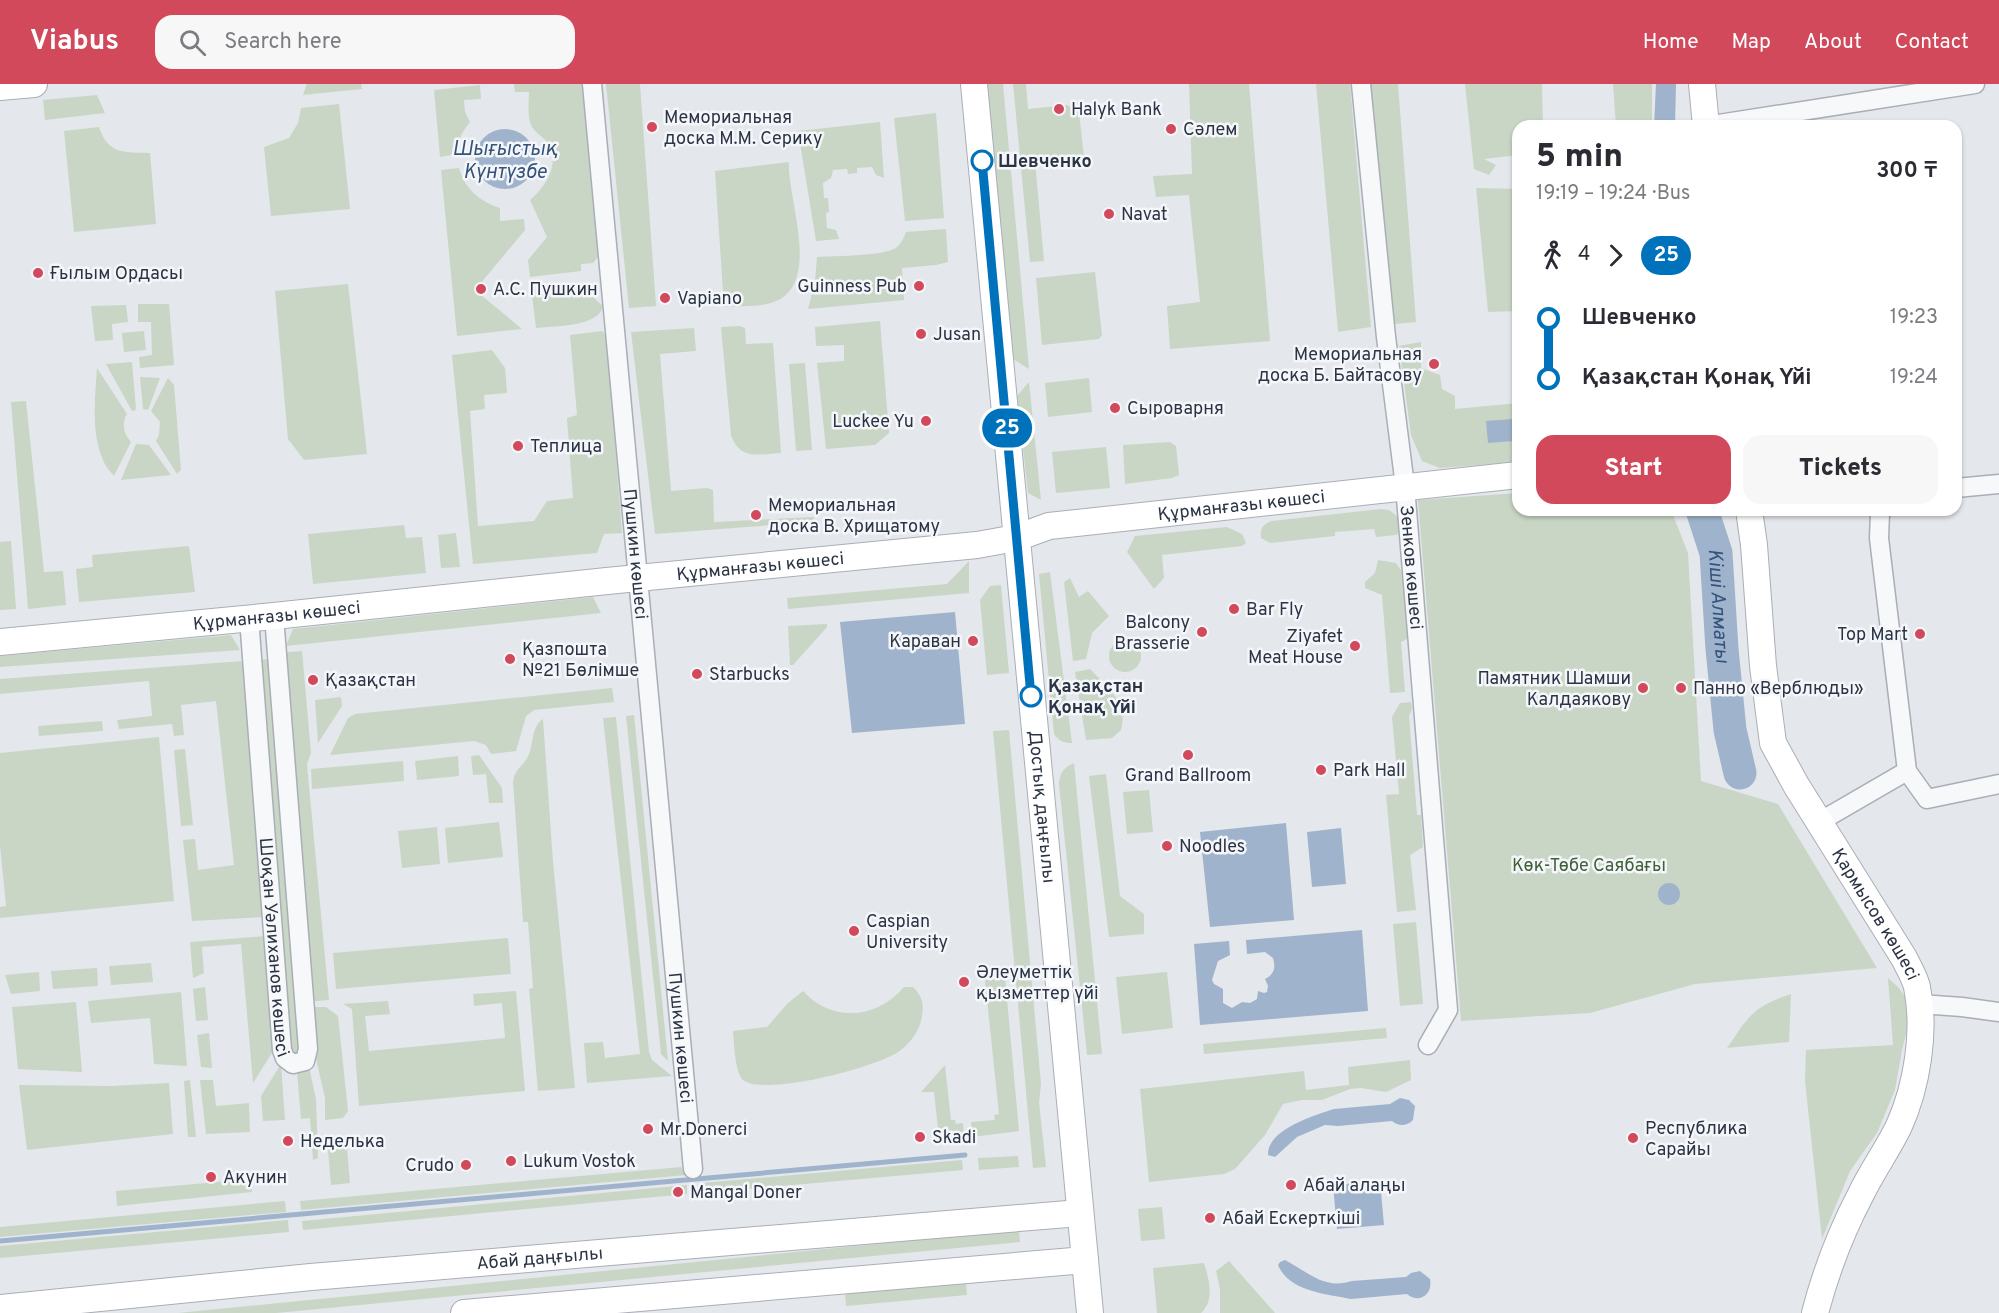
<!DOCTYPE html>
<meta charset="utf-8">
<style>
body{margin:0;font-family:Overpass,sans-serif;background:#f7f7f7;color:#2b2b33;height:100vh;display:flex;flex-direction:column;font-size:22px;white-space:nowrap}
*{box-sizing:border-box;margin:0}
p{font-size:20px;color:#7c7c81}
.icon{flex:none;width:33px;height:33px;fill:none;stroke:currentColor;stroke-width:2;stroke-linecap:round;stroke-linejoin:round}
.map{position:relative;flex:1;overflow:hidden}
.details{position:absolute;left:1512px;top:36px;width:450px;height:396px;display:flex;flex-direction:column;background:#fff;border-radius:18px;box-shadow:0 2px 4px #0004}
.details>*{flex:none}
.badge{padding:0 12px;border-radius:20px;font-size:21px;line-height:39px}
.map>.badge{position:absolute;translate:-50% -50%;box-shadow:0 0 0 3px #fff}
.legs{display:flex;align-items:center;gap:9px;height:66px;padding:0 24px;font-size:20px}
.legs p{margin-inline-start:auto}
.overview{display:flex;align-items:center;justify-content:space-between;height:102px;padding:0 24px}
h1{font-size:33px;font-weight:800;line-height:45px}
.cta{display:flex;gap:12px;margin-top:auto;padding:12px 24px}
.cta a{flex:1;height:69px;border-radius:18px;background:#d1495b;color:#fff;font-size:24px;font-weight:800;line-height:69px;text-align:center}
.cta a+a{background:#f7f7f7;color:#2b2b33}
ul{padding:0 24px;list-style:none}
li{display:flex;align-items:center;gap:21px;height:60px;font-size:22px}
li i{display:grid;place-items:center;width:9px;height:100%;margin:0 8px;background:currentColor}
li i::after{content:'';width:15px;height:15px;margin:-8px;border:4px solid;border-radius:50%;background:#fff}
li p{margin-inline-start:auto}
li:first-child i{background:linear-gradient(#0000 50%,currentColor 0)}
li:last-child i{background:linear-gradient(currentColor 50%,#0000 0)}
header{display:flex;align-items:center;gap:36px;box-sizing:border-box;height:84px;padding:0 30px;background:#d1495b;color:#fff}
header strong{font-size:28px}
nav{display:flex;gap:33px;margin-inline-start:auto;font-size:21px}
.search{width:420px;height:54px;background:#f7f7f7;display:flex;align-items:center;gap:15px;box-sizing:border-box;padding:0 21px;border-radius:18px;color:#7c7c81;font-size:22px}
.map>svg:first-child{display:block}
.green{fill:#c9d6c5}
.water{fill:#9fb4cc}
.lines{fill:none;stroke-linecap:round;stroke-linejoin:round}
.stream{stroke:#9fb4cc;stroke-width:5}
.river{stroke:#9fb4cc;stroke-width:33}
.street-casing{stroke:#a9aeb7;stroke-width:21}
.secondary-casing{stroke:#a9aeb7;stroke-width:28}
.street{stroke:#f7f8fa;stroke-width:18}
.secondary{stroke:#fff;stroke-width:26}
.line-1-casing{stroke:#fff;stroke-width:14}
.line-1{stroke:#0072bc;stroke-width:9}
.poi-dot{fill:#d1495b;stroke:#f4f6f9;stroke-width:2}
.stop-1-dot{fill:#fff;stroke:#0072bc;stroke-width:3}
.labels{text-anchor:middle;stroke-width:5;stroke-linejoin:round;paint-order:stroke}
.poi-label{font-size:18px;fill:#2b3445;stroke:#f4f6f9;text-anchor:start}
.stop-label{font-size:18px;font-weight:bold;fill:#2b3445;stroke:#f4f6f9;text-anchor:start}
.street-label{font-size:18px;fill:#2b3445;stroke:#f4f6f9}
.park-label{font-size:18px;fill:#3f6138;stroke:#f4f6f9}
.water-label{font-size:20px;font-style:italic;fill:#34527a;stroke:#f4f6f9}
</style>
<header>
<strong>Viabus</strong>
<div class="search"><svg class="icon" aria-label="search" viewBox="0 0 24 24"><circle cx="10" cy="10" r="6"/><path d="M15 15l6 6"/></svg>Search here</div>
<nav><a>Home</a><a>Map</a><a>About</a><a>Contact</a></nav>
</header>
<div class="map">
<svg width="1999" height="1229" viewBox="0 0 1999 1229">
<rect width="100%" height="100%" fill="#e4e7ec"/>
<path class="green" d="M307,0H361L362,5L303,11Z
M514,0H586L601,169L593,179L581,180V187L530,193L528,176L547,153L530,116C545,103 562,79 547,58C542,52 534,48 531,41C527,31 529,18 529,8H515Z
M606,0H640L656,222L629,224Z
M986,0H1003L1029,285L1013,275Z
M1013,0H1026L1028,25L1067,21L1079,28L1084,73L1035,77L1044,177L1030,178Z
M1189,0H1249L1270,257L1170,265L1167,222L1200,218L1189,111L1156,113L1153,92L1192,90Z
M1316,0H1350L1371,243L1338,248Z
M1371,0H1398L1416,238L1394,240Z
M1465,0H1542L1543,42H1518V71L1484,75L1496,81L1489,91L1474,85Z
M1613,0H1652V42H1616Z
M480,1L481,15L464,16L465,28L470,38C462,48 457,57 456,70L440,73L434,6Z
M97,11L105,29L45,36L43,16Z
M339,20L350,125L271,132L264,63L289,54L298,39L301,24Z
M936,29L944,134L905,137L894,34Z
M880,38L884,94L876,91L872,83L857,84V89L848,90L847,85L833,86L831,94L823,99L824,114H828L829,128L826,129L827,144L836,146L839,155L816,157L798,47Z
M99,43C108,71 125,68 150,69L156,140L74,148L64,47Z
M789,78C787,116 824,203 771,219C757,223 739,222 724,223L715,87Z
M459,84C465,105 479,117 500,124V137L524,135L525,146L475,206L522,245L457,252L441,86Z
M1476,104L1518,105V227L1488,228Z
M946,145L948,178L936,181L902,184L904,216L808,225L815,198L817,173C835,172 883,172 896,164C901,160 904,154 906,148Z
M1095,188L1102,251L1099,255L1042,261L1036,194Z
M348,200L367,370L304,376L288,355L275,207Z
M586,207L603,222C599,243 554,242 536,244L532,212Z
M138,220H169L174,281L140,284L139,273L152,271L151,238H138Z
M126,221L128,238L112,240L113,256L95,257L91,222Z
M880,237L889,349L875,361L826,365L817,279L844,277V261L816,262L815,243Z
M740,242L745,244L746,260L773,259L781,369C759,370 740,377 731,351L721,243Z
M694,244L696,267L660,270L671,407L707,404L713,406L714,438L814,433L813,438L655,450L631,248Z
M144,247L146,266L124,268L122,249Z
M602,247L607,253L622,449L604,450L597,469L473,480L452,271L492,266L505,284L507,309L484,311L485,325L470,327L478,442L534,437L547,417L573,414L567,334L577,331L570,251Z
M1421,258V284L1440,291L1442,305L1455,312V325L1518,319V378L1440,384L1422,377L1411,351L1399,262Z
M132,278L136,326L132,327L106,280Z
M805,279L812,366L796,367L789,280Z
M97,284L127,330C121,340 124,350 131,358L114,392C110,387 105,382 103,376C91,349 95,313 97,284Z
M140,293L160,294L148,326L143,325Z
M168,294L174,301L181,386L177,390L156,357L159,351L160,338L151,327Z
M1089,294L1092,328L1048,333L1045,299Z
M1029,298L1041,416L1028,409L1017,312Z
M26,317L44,488L63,487L66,521L28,525L11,318Z
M1170,358L1176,362L1179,391L1172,394L1125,400L1123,361Z
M136,360L149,361L171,391L121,396Z
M1106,363L1110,404L1056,409L1052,368Z
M1518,409V426H1671L1688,469L1701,697L1778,720L1877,884L1695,900L1590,929L1461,937L1418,416Z
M1381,425L1389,426L1401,435V447L1396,451L1376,453L1374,445L1335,448V452L1270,459L1261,454C1260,444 1263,440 1272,437Z
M404,441L406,454L422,453L426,489L313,500L308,450Z
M1227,443L1242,450L1246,459L1242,462L1162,471L1164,494L1154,505L1127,468L1135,452Z
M456,449L460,483L441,484L438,451Z
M11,457L16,525L0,526V458Z
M189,462L195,508L79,518L76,485L93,483L92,471Z
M1378,476L1396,479L1404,491L1409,554L1401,558L1405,608L1390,609L1382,511L1365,504V498L1375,489Z
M969,477V509L788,525L787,514L947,500Z
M1050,488L1072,659C1063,659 1059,657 1054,650L1039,490Z
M1070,494L1079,513L1088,507L1109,532L1092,549L1086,575L1073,577L1064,498Z
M1001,501L1009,589L987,591L980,516L990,502Z
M593,513L601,529L286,562L293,545Z
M827,540V543L793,581H790L788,542Z
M231,551L240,566L0,583V572Z
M1109 572a16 16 0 1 1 32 0a16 16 0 1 1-32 0Z
M302,567L311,669L307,680L329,916L305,918L276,569Z
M270,575L302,968L295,975L288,969L259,576Z
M243,577L264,833L192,837L183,756L195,755L198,786L234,781L216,617L181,621L184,651L174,652L172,640L119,645L117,636L152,632L149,597L0,610V595Z
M1090,585C1107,603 1129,619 1121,646L1112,654L1086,656L1075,588Z
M612,604L614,618L534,626L526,632L516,667L491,670L486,661L474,657L330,671L348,634L355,630Z
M341,613L342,622L318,659L315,616Z
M1411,618L1412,625L1409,632L1417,731H1421L1423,763L1410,771L1416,826L1397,828L1386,711L1399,710L1392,633L1400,619Z
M634,631L668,977L661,970L626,632Z
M616,633L649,968L652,976L672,992L587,999L584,959L603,958L605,974L640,970L603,634Z
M543,635L553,778L575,1004L538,1007L529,905L533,904L528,838H523L513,698C515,683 524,683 529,670C534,658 531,643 543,635Z
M102,637L103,647L39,652L38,642Z
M1009,646L1041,1000L1039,1018L1046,1083L1033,1084L993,647Z
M159,653L174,817L0,834V823L6,822L0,761V669Z
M185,665L193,741L181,742L174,666Z
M479,671L502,704L503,719H489L486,690L473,691L471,672Z
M458,672L459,692L417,696L415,677Z
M403,677L404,697L312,705L311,685Z
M1074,679L1102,970L1087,971L1059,700C1060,689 1063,684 1074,679Z
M1106,690L1120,812L1144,830V850L1109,853L1089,692Z
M1149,706L1153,748L1127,750L1123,708Z
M499,738L503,773L448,779L445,744Z
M437,743L440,780L402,784L398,747Z
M1416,838L1423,920L1400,922L1393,840Z
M265,852L275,964L253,999L241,860L202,863L204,889L193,894L190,858Z
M508,854L511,890L336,905L333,869Z
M151,879L153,898L111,901L109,882Z
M97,884L98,902L53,905L51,887Z
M39,888L40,907L11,910L5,891Z
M1167,888L1173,944L1122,950L1116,893Z
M1005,893L1019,1047L972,1053L971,1038L995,1036L994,1031L999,1030L985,896Z
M1888,894L1898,903L1913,923L1902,966L1895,1006L1877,1049L1850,1087L1822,1155L1805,997L1806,966L1893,961Z
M205,903L208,936L196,937L193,905Z
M904,903H913C922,912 924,919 922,932C920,946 912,957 901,966C880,983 764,1013 743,996C735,989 734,958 733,947L767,943L788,919L803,907C832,939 877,935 904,903Z
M516,907L525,1007L359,1022L352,925L343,920L388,917L390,930L365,932L369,967L505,954L502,919L474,922L473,910Z
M181,908L187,982L154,980L150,934L91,939L88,917Z
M1791,910L1789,958L1727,964C1749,932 1752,923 1791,910Z
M76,918L82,988L18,985L12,923Z
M311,923H326L338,932L348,1027L343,1034L325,1036V1014L314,966Z
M1386,944L1387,954L1204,970L1203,960Z
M209,949L212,984L201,983L197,951Z
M1410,976L1411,996L1386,1008L1361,1004L1350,1005L1322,1016H1301L1283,1020L1265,1051L1235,1085L1224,1090L1149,1098L1140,1005L1304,987L1306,1006L1349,1001L1348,983Z
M281,980L285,1036L263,1037L261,1012Z
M945,981L951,1036H955L956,1040L963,1039L964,1052L939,1053L934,1008H921Z
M309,983L316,1015L318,1074L313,1076L310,1034L301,1035L297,987Z
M190,996L196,1053H188L184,997Z
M200,996H213L216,1022L249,1019L250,1048L206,1050Z
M169,999L173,1050L27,1066L19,1001L112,1002Z
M346,1053L350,1099L331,1101L327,1054Z
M1018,1072L1019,1083L979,1086L978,1074Z
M962,1076L963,1086L703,1109L702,1099Z
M681,1083L686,1091L301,1126L300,1117Z
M251,1095L252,1108L117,1122L116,1107Z
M687,1101V1110L303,1146L302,1137Z
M285,1117L286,1128L0,1153V1143Z
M1162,1123L1165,1155L1141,1157L1138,1125Z
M288,1136L289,1148L0,1174V1162Z
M1019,1146L1020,1158L276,1229H178Z
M1229,1177L1275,1229H1220V1205L1216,1187Z
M1204,1179C1209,1195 1215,1216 1201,1229H1157L1153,1184Z
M966,1197L967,1211L846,1222L845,1208Z"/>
<path class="water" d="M1656,0H1676L1675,42H1654Z
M475 75a30 30 0 1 1 60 0a30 30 0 1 1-60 0Z
M1513,335L1515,357L1488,359L1486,337Z
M955,528L965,640L852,649L840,538Z
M1286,739L1294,836L1210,843L1200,748Z
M1341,744L1346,800L1312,803L1307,748Z
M1658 810a11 11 0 1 1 22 0a11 11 0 1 1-22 0Z
M1362,846L1368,927L1200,941L1194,860L1229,857L1230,871L1218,877L1212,896L1214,900L1223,905V919L1232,924L1242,918L1250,919L1257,915L1258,907L1264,909L1267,908L1268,902L1265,895C1274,890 1276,885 1273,874L1265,868L1247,870L1246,856Z
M1400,1014L1409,1016L1415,1022L1413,1036C1407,1042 1399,1043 1392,1037L1338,1042L1325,1041L1297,1053L1275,1073L1268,1071C1267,1045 1316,1031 1334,1025L1390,1020Z
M1380,1097L1384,1141L1337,1145L1333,1101Z
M1285,1176C1308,1188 1324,1206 1352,1197L1406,1193L1411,1189L1420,1187L1430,1195C1433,1211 1419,1220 1407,1210L1351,1215C1328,1210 1289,1208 1278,1181L1280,1178Z"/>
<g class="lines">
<path class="stream" d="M0,1157L965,1071"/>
<path class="river" id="s1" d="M1702,426L1716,469L1722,565L1730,646L1740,689"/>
<g class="street-casing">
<g id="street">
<path id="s2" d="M592,0L693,1085"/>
<path id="s3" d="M1361,0L1386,253L1405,402L1448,926L1428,961"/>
<path d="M1706,42L1975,0"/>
<path d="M1956,404L1999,400"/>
<path d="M1883,426L1880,429L1879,454L1907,687L1927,715L1999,700"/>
<path id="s4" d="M249,534L282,966L285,974L293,980L305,977L308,965L274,532"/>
<path d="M1819,738L1907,687"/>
<path d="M1920,920L1962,923L1999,928"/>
</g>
</g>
<g class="secondary-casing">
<g id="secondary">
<path id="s5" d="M974,0L1090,1229"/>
<path d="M1702,0L1706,42"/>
<path d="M0,3L34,0"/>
<path id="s6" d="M1749,426L1754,461L1763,582L1773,659L1796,701L1904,874C1909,884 1915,894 1917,903C1926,947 1917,1002 1899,1042C1888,1065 1872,1087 1861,1110C1841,1148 1826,1187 1815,1229"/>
<path id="s7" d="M0,558L274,532L607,497L977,461L1016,454L1049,442L1518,391"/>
<path id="s8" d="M0,1224L311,1193L1080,1129"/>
<path d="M464,1229L1085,1176"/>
</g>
</g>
<use href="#street" class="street"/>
<use href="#secondary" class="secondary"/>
</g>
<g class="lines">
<g class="line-1-casing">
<path id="line-1" d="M982,77L1031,612"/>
</g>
<use href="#line-1" class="line-1"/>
</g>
<g class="poi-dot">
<circle cx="1059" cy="25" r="6"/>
<circle cx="652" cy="43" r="6"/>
<circle cx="1171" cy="45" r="6"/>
<circle cx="1109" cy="130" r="6"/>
<circle cx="38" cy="189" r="6"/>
<circle cx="919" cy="202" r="6"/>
<circle cx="481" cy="205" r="6"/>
<circle cx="665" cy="214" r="6"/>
<circle cx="921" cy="250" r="6"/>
<circle cx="1434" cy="280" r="6"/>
<circle cx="1115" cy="324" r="6"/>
<circle cx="926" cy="337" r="6"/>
<circle cx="518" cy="362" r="6"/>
<circle cx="756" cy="431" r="6"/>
<circle cx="1234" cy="525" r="6"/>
<circle cx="1202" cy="548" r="6"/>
<circle cx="1920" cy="550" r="6"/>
<circle cx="973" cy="557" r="6"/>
<circle cx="1355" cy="562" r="6"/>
<circle cx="510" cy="575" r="6"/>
<circle cx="697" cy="590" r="6"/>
<circle cx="313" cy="596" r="6"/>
<circle cx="1643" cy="604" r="6"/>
<circle cx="1681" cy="604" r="6"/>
<circle cx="1188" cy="671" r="6"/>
<circle cx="1321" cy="686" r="6"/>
<circle cx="1167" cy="762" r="6"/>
<circle cx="854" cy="847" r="6"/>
<circle cx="964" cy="898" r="6"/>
<circle cx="648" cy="1045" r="6"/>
<circle cx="920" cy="1053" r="6"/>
<circle cx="1633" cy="1054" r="6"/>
<circle cx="288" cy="1057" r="6"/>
<circle cx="511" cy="1077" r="6"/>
<circle cx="466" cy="1081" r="6"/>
<circle cx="211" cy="1093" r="6"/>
<circle cx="1291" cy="1101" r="6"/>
<circle cx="678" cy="1108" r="6"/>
<circle cx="1210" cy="1134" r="6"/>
</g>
<g class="stop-1-dot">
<circle cx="982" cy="77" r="10"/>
<circle cx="1031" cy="612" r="10"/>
</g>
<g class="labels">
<g class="poi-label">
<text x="1071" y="31">Halyk Bank</text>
<text x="664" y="39">Мемориальная<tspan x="664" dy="21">доска М.М. Серику</tspan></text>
<text x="1183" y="51">Сәлем</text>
<text x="1121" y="136">Navat</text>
<text x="50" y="195">Ғылым Ордасы</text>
<text x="907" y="208" text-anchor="end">Guinness Pub</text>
<text x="493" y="211">А.С. Пушкин</text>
<text x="677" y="220">Vapiano</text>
<text x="933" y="256">Jusan</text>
<text x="1422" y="276" text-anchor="end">Мемориальная<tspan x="1422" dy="21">доска Б. Байтасову</tspan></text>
<text x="1127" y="330">Сыроварня</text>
<text x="914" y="343" text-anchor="end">Luckee Yu</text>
<text x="530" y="368">Теплица</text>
<text x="768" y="427">Мемориальная<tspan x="768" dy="21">доска В. Хрищатому</tspan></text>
<text x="1246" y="531">Bar Fly</text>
<text x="1190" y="544" text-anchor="end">Balcony<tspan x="1190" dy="21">Brasserie</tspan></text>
<text x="1908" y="556" text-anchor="end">Top Mart</text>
<text x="1343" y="558" text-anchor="end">Ziyafet<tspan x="1343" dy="21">Meat House</tspan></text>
<text x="961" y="563" text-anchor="end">Караван</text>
<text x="522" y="571">Қазпошта<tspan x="522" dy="21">№21 Бөлімше</tspan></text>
<text x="709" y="596">Starbucks</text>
<text x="1631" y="600" text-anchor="end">Памятник Шамши<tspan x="1631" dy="21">Калдаякову</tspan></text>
<text x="325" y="602">Қазақстан</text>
<text x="1693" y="610">Панно «Верблюды»</text>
<text x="1333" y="692">Park Hall</text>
<text x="1188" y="697" text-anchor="middle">Grand Ballroom</text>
<text x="1179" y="768">Noodles</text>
<text x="866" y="843">Caspian<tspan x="866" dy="21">University</tspan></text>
<text x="976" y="894">Әлеуметтік<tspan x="976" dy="21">қызметтер үйі</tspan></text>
<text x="1645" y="1050">Республика<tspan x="1645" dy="21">Сарайы</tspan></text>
<text x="660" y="1051">Mr.Donerci</text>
<text x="932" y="1059">Skadi</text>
<text x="300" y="1063">Неделька</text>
<text x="523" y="1083">Lukum Vostok</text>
<text x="454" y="1087" text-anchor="end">Crudo</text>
<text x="223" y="1099">Акунин</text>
<text x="1303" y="1107">Абай алаңы</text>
<text x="690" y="1114">Mangal Doner</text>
<text x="1222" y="1140">Абай Ескерткіші</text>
</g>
<g class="stop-label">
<text x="998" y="83">Шевченко</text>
<text x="1048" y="608">Қазақстан<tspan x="1048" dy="21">Қонақ Үйі</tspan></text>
</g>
<g class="street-label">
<text dy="6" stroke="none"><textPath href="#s7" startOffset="1250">Құрманғазы көшесі</textPath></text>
<text dy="6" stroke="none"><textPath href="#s2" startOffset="472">Пушкин көшесі</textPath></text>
<text dy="6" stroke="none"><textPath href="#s7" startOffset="764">Құрманғазы көшесі</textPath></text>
<text dy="6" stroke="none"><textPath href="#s3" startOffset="486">Зенков көшесі</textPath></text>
<text dy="6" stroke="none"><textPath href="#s7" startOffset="278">Құрманғазы көшесі</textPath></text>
<text dy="6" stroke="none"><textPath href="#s5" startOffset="726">Достық даңғылы</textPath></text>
<text dy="6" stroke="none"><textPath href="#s6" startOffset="434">Қармысов көшесі</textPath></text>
<text dy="6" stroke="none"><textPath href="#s4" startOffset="330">Шоқан Уәлиханов көшесі</textPath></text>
<text dy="6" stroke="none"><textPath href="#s2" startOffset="958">Пушкин көшесі</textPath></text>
<text dy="6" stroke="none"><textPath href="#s8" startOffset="542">Абай даңғылы</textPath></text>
</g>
<g class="park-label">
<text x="1589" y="787">Көк-Төбе Саябағы</text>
</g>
<g class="water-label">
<text x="505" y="71">Шығыстық<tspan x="505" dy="23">Күнтүзбе</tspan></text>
<text dy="7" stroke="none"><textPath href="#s1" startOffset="98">Кіші Алматы</textPath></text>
</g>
</g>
</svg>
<b class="badge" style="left:1007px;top:344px;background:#0072bc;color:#fff">25</b>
<section class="details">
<div class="overview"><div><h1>5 min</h1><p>19:19 – 19:24 · Bus</p></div><b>300 ₸</b></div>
<div class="legs"><svg class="icon" aria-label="walk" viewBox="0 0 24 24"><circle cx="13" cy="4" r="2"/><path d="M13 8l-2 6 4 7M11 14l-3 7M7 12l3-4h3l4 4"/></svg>4<svg class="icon" aria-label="forward" viewBox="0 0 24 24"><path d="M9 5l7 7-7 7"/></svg><b class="badge" style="background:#0072bc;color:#fff">25</b></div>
<ul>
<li><i style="color:#0072bc"></i><b>Шевченко</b><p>19:23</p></li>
<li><i style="color:#0072bc"></i><b>Қазақстан Қонақ Үйі</b><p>19:24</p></li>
</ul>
<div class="cta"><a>Start</a><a>Tickets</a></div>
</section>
</div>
